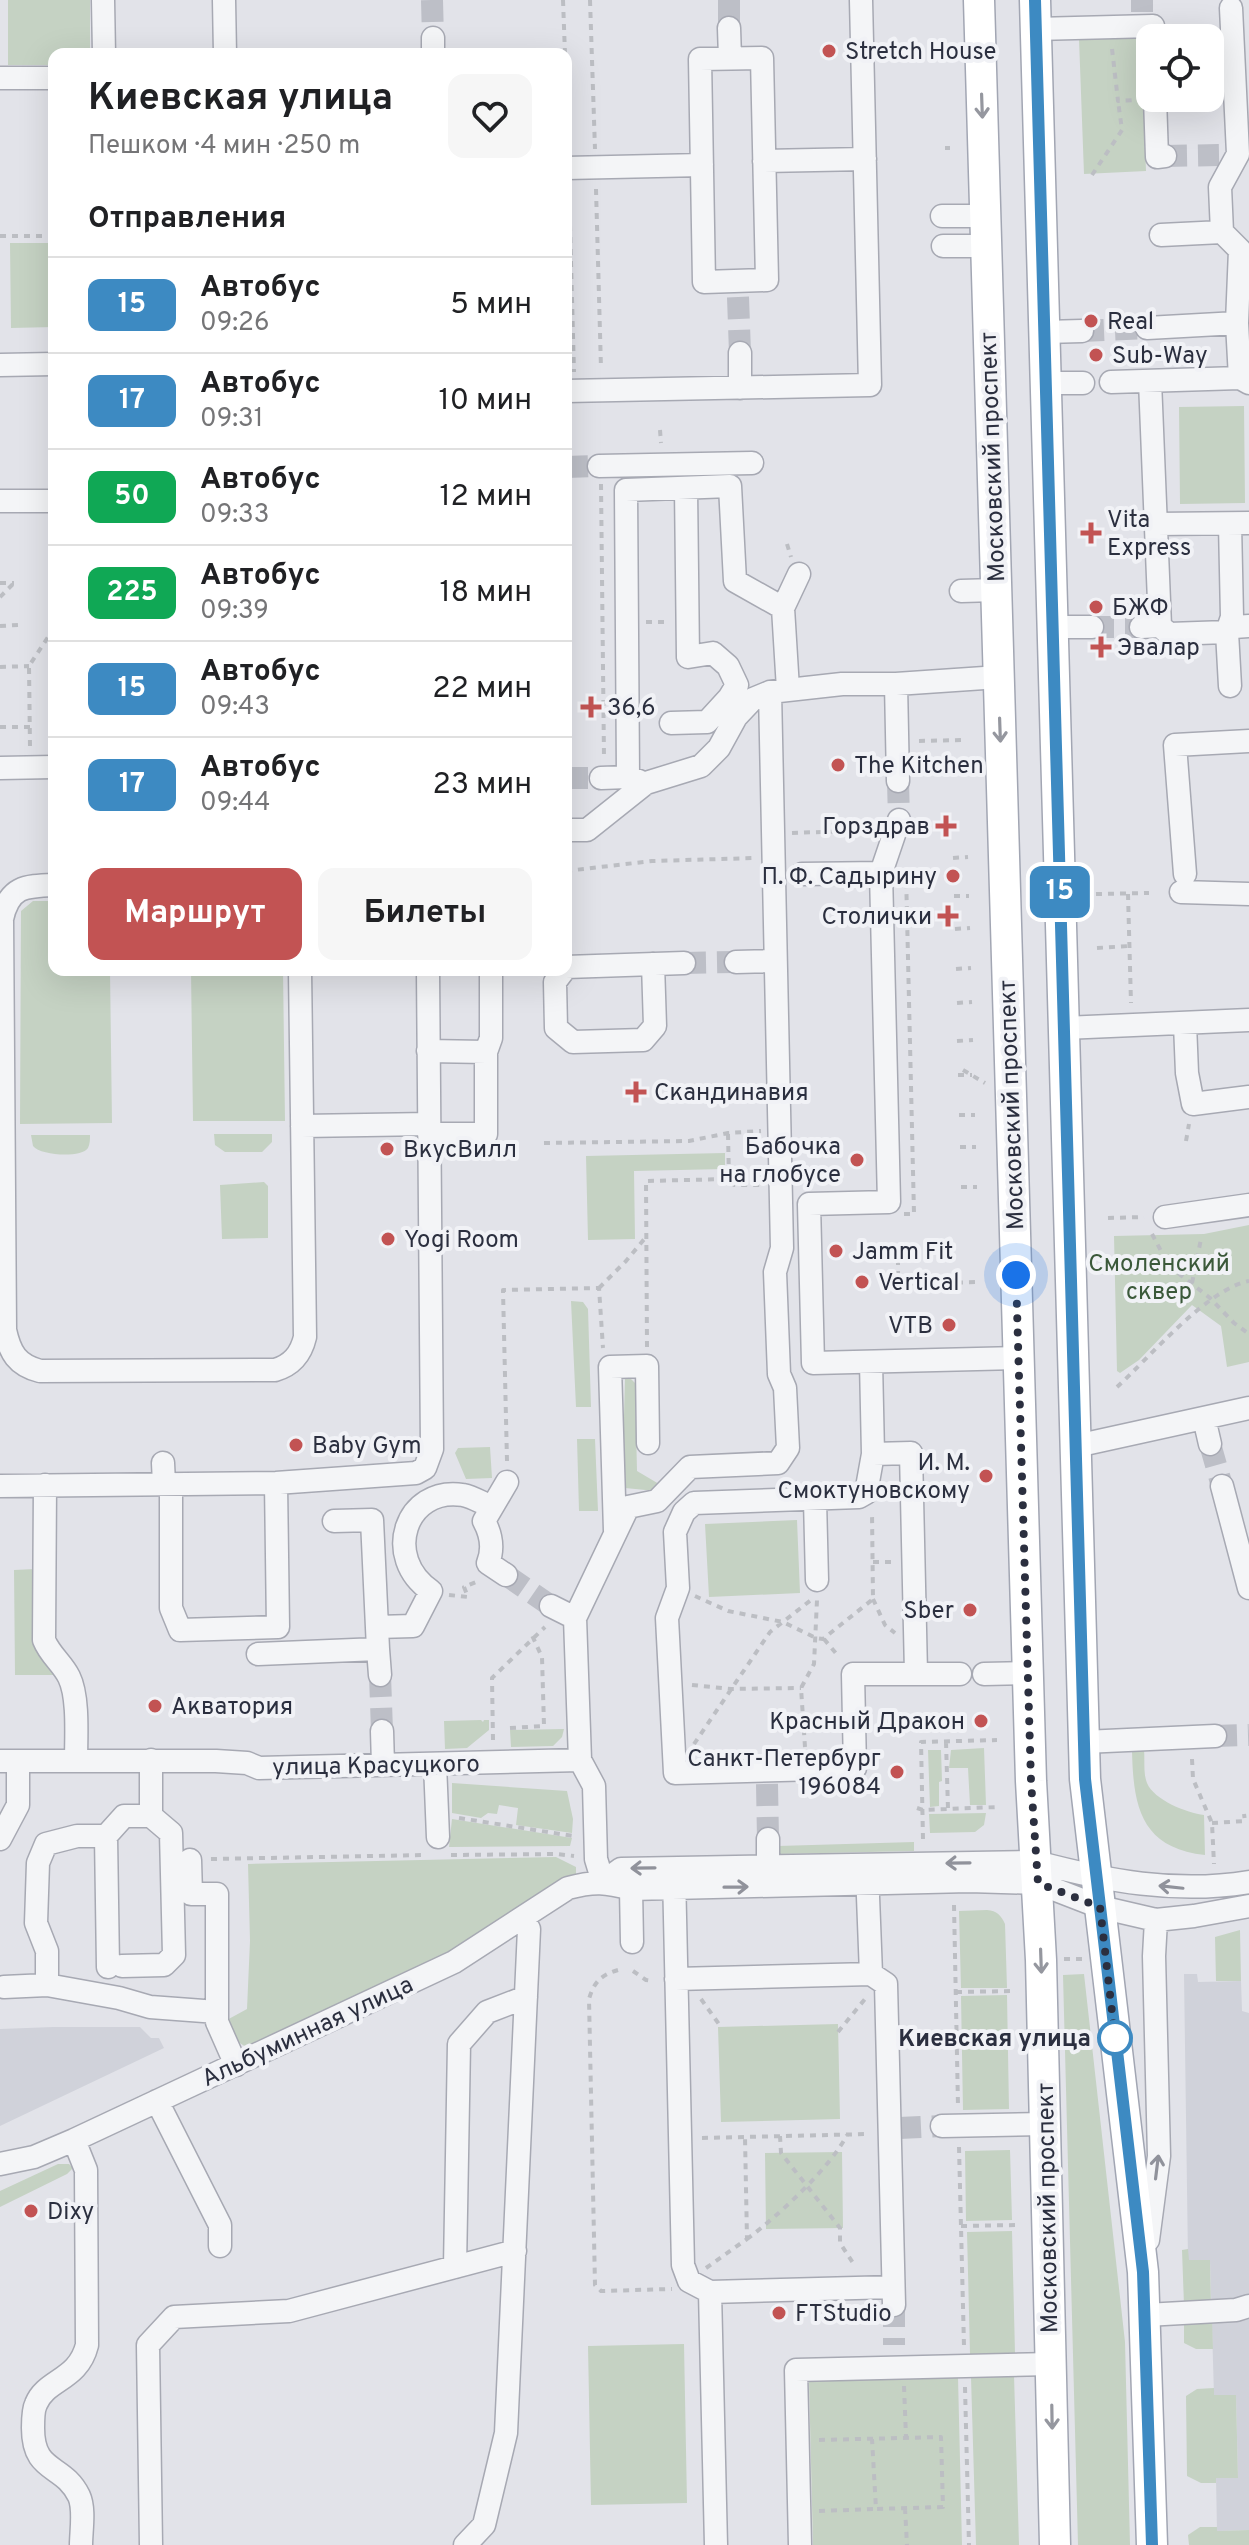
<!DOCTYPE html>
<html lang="ru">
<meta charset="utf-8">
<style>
body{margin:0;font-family:Overpass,sans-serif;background:#f6f6f6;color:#202124;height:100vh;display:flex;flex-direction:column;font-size:30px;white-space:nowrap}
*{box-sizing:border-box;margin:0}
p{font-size:26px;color:#757577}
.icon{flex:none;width:44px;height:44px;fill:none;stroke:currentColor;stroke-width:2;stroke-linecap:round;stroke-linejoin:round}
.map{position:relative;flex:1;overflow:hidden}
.side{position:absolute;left:48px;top:48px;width:524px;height:928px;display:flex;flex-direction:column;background:#fff;border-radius:16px;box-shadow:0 8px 32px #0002}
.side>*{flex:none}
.badge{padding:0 16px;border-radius:12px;font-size:28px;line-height:52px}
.tools{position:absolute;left:1136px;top:24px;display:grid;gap:16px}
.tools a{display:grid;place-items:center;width:88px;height:88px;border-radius:16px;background:#fff;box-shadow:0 8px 32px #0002;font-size:40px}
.you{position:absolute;width:40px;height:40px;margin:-20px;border:6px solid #fff;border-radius:50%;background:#1a73e8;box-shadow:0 0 0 12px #1a73e833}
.map>.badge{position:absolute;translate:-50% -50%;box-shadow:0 0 0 4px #fff}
h2{padding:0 40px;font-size:30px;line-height:72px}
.round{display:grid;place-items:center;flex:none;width:84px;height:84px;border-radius:16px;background:#f6f6f6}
.headline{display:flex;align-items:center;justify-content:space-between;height:136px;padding:0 40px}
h1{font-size:38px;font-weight:700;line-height:60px}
.action{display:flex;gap:16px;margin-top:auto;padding:16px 40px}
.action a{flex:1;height:92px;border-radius:16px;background:#c25353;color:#fff;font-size:32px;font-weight:700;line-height:92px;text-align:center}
.action a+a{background:#f6f6f6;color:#202124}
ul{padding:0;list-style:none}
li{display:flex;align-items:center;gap:24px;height:96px;padding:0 40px;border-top:2px solid #e0e0e0}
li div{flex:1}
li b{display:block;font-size:30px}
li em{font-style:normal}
li .badge{min-width:88px;font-weight:700;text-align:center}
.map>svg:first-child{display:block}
.built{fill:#d0d2da}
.green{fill:#c5d2c3}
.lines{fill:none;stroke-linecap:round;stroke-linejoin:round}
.minor-tunnel{stroke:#bdbfc7;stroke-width:22;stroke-dasharray:22 11;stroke-linecap:butt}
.minor-casing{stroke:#a7a9b3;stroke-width:25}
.major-casing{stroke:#a2a6b3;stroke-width:33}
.path{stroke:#bcbec3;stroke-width:4;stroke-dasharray:6 6;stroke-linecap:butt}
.minor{stroke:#f4f5f7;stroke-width:22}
.major{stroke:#fff;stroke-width:30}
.oneway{stroke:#95979f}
.oneway2{stroke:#90929b}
.line-casing{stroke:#fff;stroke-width:18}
.line{stroke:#3d8ac2;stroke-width:12}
.walk{stroke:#2b2f3f;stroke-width:8;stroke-dasharray:0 14.4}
.poi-dot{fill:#c25353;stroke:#f1f2f6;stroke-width:3}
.stop-dot{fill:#fff;stroke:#3d8ac2;stroke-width:4}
.labels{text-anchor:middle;stroke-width:8;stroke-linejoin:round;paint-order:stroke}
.poi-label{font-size:24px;fill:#2b2f3f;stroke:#f1f2f6;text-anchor:start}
.street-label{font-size:24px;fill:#2b2f3f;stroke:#f1f2f6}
.park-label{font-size:24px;fill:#3b593a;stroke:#f1f2f6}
.stop-label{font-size:24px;font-weight:bold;fill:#2b2f3f;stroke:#f1f2f6;text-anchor:end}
</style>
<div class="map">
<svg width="1249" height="2545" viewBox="0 0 1249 2545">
<rect width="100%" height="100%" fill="#e2e3e9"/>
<path class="built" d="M1184,1974H1197L1198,1982L1241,1981L1242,2011L1249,2013V2545L1248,2530L1217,2531L1216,2478L1238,2477L1236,2395H1214L1210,2260H1188Z
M53,2027H140L151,2038H159L164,2048L0,2126V2029Z"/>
<path class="green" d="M8,0H90V54H54V65H8Z
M1141,37L1146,171L1084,174L1079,39Z
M10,243H54V327L11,328Z
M1244,406L1245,503L1180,504L1179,407Z
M33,901H54V970H110L112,1123L20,1124L21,911Z
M191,970H283L285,1121H193Z
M214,1134H272V1142L262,1152H225L215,1145Z
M31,1135H90C90,1139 90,1144 88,1148C82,1158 41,1156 33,1146Z
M725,1153V1169L634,1171L635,1239L588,1240L586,1156Z
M264,1182L268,1186V1238L222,1239L220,1185Z
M1249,1225V1362L1227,1367L1221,1326L1192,1305L1139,1360L1120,1373L1117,1371L1114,1236L1204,1234Z
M571,1301L583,1302L588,1309L591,1407H576Z
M625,1379H631L635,1383L637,1471L659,1484L656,1491L625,1488L621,1417L624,1416Z
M577,1439H595L598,1511H579Z
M490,1447L492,1478L466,1479L455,1453L458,1448Z
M797,1520L800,1593L709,1597L705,1524Z
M35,1569C35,1606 26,1649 55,1675H15L14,1570Z
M481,1720L483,1722L484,1720H489V1730L467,1748L445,1749L444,1721Z
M564,1729L562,1737L553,1746L511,1747L510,1730Z
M984,1748L986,1805H970L968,1768H949L951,1750Z
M1132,1749H1144C1145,1760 1143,1773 1147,1783C1154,1800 1187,1813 1204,1815L1205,1855C1140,1848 1133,1805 1132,1749Z
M928,1750H941L942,1781L939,1782V1806L930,1807Z
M452,1783L567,1791L573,1819L572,1833L516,1825L518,1808L499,1805L497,1814L488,1813L481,1818L452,1813Z
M986,1813L984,1825L975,1832L930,1833L929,1814Z
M452,1819L572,1838L570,1846L449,1847Z
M914,1842V1851L778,1854V1846Z
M556,1857L576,1867V1874C529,1900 487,1933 440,1957C377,1989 310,2017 246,2047L235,2040L225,2021L247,2009L250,1941L248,1864Z
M987,1910C997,1911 1001,1915 1005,1924L1007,1988H961L959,1911Z
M1240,1930L1241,1981H1216L1215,1937Z
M1084,1974L1125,2342L1130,2545H1078L1063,1975Z
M1007,1995L1009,2109L963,2110L961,1996Z
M838,2024L840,2119L721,2122L718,2027Z
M1010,2150L1012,2220L966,2221L965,2151Z
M842,2152L843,2228L766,2229L765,2153Z
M58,2164H69L73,2168L67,2174L0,2207V2191Z
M1012,2231L1015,2353L970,2354L967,2232Z
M1188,2249L1189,2260H1210L1211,2305H1184L1182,2250Z
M1184,2320H1212L1213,2349H1196L1184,2343Z
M684,2344L687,2503L591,2505L588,2346Z
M1014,2375L1019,2545H976L971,2377Z
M958,2377L962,2545H813L809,2381Z
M1214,2388V2395H1236L1238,2478H1216V2483H1201L1187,2476L1186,2396L1197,2389Z
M1200,2527H1217V2531L1249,2530V2545H1189L1188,2535Z"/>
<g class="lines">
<path class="minor-tunnel" d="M432,0L433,38
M729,0V28
M1142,12V0
M1165,156L1219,155
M738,297L740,353
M1082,331L1147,328
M566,467L599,466
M1092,627H1141
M566,778H601
M898,781L899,820
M684,963L736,962
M1210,1444L1222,1486
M506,1575L551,1606
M380,1675L382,1731
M1215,1736L1249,1735
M767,1784L768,1839
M899,2128L942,2126
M894,2305V2345"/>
<g class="minor-casing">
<path id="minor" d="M103,0L104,54
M224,0L225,54
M729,28L730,58
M1036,29L1153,26V38
M433,38V54
M762,58L767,280L704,282L700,59Z
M0,78H54
M1155,98L1157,157L1165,156
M764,161L865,159
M566,168L702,165
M942,216H986
M1161,235L1222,232
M943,246H986
M1237,323L1240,378
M1147,328L1237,323L1240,250L1222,232L1220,187L1238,154L1231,8
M1045,332L1082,331
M740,353V388
M0,365L54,364
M1150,381L1160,626
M1111,382L1240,378L1249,383
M1046,383H1083
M566,391L870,385L861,0
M599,466L752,463
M0,501H54
M1157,524L1249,523
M1230,524L1232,617L1227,632L1230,686
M961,591L996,590
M1053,627H1092
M1141,627L1160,626L1169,634L1227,632L1234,627L1249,626
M896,684L898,781
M788,689L783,608L799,574
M671,723L707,722L729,698L737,685L728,666L713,653L688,657L686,488
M0,768L54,767
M628,777L626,490L730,486L735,581L783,608
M601,778L628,777L639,781
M899,820L881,873L889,1202L809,1204L813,1363L1019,1358
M566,830H587L646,783L701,766L719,748L736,717L753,699L770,692L842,684H896L999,677
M802,874L881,873
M1185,874L1175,745L1249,741
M54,885C24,886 9,887 2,919L5,1330C10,1353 17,1365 40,1371L275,1370C292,1365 301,1354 305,1337L300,970
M1181,892L1249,894
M736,962L774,961
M566,967L684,963
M564,970L555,982L556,1028L573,1042L643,1040L655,1026L653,964
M1185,1024L1187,1073L1193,1104L1249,1097
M1064,1028L1249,1020
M428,1051L486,1052L491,1038V970
M302,1126L429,1124
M429,1134H486V1052
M1165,1217L1249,1205
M871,1362L873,1454L911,1453L916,1673
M1204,1418L1210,1444
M1076,1446L1249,1408
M873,1454L866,1493L859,1497L694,1503L684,1512L675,1532L678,1588L667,1618L675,1773L855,1768L853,1674H960
M163,1463L164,1484
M171,1484V1608L180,1630L278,1627L276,1483
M45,1485L44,1640C50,1655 62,1663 69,1677C79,1697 76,1738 76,1761
M0,1486L276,1483L416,1473L425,1468L432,1449L428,970
M1222,1486L1249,1588
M815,1500L817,1580
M615,1531L610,1367L647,1366L648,1443
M506,1575L488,1563C494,1548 491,1534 484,1521L507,1482
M551,1606L575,1618
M377,1627L413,1626L431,1591C382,1558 405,1486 463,1495C473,1497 482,1503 492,1507
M378,1649L380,1675
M258,1654L378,1649L372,1520L334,1521
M984,1674L1028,1673
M382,1731L383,1765
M1084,1742L1215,1736
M0,1761H216L247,1763L259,1768L580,1760
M435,1764L438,1837
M106,1836L108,1967
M0,1839L18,1805V1761
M768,1839V1866
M190,1860L191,1894H217V2022L236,2065
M867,1871L871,1974
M674,1874L683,2265L689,2281L710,2292L893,2287
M603,1882L596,1859L594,1786L580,1760L575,1618L628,1507L657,1501L690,1467L778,1463L788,1448L785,1388L779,1374L775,1272L782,1248L770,692
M603,1882L621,1869L1036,1862C1107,1881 1176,1894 1249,1882
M631,1889L632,1942
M122,1966L164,1965L174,1955L171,1833L151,1816
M676,1979L871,1974L886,1984L894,2305
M47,1985V1951L36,1923L38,1863L46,1844L77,1836H106L124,1816H151V1760
M4,1987L47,1985L119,1998L150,2007L217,2012
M157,2101L220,2225V2246
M942,2126L1045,2124
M74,2140L86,2170L87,2345C78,2381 46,2379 36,2404C33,2410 33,2421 33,2428C33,2474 63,2463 79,2496C85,2509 81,2531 81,2545
M0,2164L34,2157L74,2140L454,1962L568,1888C594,1881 606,1882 631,1889L969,1881L1038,1883L1100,1907L1156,1920L1194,1916L1249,1906
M1148,2240L1159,2156L1154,1956L1156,1920
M455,2267L459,2044L487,2012L526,1997
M710,2292L716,2545
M1146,2315L1236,2310L1249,2306
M151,2545L148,2345L174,2317L289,2311L515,2251
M465,2545L484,2525L506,2433L529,1929L523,1918
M800,2545L796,2370L1051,2364"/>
</g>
<g class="major-casing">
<path id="major" d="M979,0L1031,1781L1041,1960L1055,2545
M1035,0L1085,1779L1143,2272L1152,2545"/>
</g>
<path class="path" d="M563,0L565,54
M590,0L595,149
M1112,49L1118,101L1136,100
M566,94L568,148
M945,148H950
M1092,175L1122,130L1118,101
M569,189L574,372
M596,189L601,368
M0,236H54
M660,430L661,443
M601,484L604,759
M787,544L791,557
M0,583H14
M0,597L14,583
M646,622H666
M0,626L19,625
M0,667L29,666
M0,727H30
M919,741L965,740
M30,746L29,666L54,628
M792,833L875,830
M953,858L968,857
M566,871L652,861L755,858
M1096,894L1149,893
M1128,894L1131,1003
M954,896H969
M955,929L970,928
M1097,948L1129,946
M956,969L971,968
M957,1003L972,1002
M957,1041L973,1040
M963,1070L985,1083
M958,1075H972
M959,1115H975
M728,1134L729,1179
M1186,1141L1189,1124
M544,1143L689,1141L728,1133L761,1131
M960,1147H976
M961,1187H977
M904,1214H914L906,873
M1108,1218L1144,1217
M1152,1234L1169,1266L1210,1298L1234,1323L1249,1334
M898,1259V1284L979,1282
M1192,1283L1201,1239
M599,1288L626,1261L646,1237
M647,1347L646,1181L729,1179L734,1185H760
M1117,1387C1150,1357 1207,1289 1249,1281
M507,1461L503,1290L599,1288L603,1348
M873,1562H894
M449,1595L468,1597L464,1587L476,1582
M695,1596L728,1611L783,1622L816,1638L823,1639L873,1599L872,1512
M873,1599L885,1625L895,1633
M824,1639L839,1657
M692,1685L731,1689L801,1688
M510,1728L544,1726L542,1657L530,1631
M493,1740L492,1678L545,1627
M946,1742L948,1809
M694,1744L770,1632L811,1600
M805,1747L801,1688L814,1664L817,1600
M1192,1759L1193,1779L1212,1823L1214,1864
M917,1808L923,1810L998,1807
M459,1818L573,1836
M1212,1823L1245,1821L1244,1814
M923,1839L921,1742L997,1740
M451,1855L557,1854L574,1856
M211,1859L426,1855
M954,1905L958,2106
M1064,1959H1083
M618,1970C601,1975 594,1982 589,1999L595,2285L601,2291L672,2289
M633,1971L646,1980L654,1981
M956,1992L1016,1991
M701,1999L721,2027
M838,2032L865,1999
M780,2136L781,2153L840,2228V2243L855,2266
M702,2138L869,2134
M959,2147L964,2346
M961,2226L1016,2225
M747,2239C778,2216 830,2168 847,2135
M706,2268L747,2239L745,2137
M904,2386L906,2437
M965,2387L969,2545
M819,2440L941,2437L943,2507L876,2509L872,2439
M905,2508L907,2545
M819,2511L876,2509"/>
<use href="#minor" class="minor"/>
<use href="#major" class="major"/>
</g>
<defs><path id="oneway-shaft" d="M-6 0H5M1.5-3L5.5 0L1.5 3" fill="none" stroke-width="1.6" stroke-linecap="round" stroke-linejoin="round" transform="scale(2)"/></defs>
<g class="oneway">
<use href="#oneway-shaft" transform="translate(982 106) rotate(88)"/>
<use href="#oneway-shaft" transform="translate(1000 730) rotate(88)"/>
<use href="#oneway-shaft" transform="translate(1041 1961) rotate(88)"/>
<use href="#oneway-shaft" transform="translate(1052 2417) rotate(89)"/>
</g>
<g class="oneway2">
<use href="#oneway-shaft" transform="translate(958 1863) rotate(179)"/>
<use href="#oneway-shaft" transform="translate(643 1868) rotate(179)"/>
<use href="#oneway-shaft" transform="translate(736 1887) rotate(-1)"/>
<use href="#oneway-shaft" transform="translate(1171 1887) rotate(-174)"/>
<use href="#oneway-shaft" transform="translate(1157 2167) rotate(-83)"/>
</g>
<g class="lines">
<g class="line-casing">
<path id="line" d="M1035,0L1085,1779L1143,2272L1152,2545"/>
</g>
<use href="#line" class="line"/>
<path class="walk" d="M1016,1275L1031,1781L1038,1883L1100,1907L1115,2038"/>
</g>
<g class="poi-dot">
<circle cx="829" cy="51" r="8"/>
<circle cx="1091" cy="321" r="8"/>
<circle cx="1096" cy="355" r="8"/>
<path d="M1087 521h8v8h8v8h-8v8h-8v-8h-8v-8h8z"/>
<circle cx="1096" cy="607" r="8"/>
<path d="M1097 635h8v8h8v8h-8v8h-8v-8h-8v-8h8z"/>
<path d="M587 695h8v8h8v8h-8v8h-8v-8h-8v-8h8z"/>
<circle cx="838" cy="765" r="8"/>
<path d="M942 814h8v8h8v8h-8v8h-8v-8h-8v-8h8z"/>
<circle cx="953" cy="876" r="8"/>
<path d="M944 904h8v8h8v8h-8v8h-8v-8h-8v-8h8z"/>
<path d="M632 1080h8v8h8v8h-8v8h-8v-8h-8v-8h8z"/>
<circle cx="387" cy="1149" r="8"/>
<circle cx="857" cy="1160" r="8"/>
<circle cx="388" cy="1239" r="8"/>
<circle cx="836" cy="1251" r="8"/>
<circle cx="862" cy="1282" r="8"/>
<circle cx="949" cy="1325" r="8"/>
<circle cx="296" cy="1445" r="8"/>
<circle cx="986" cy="1476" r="8"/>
<circle cx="970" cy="1610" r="8"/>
<circle cx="155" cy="1706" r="8"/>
<circle cx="981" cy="1721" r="8"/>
<circle cx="897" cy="1772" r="8"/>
<circle cx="31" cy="2211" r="8"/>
<circle cx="779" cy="2313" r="8"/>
</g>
<circle class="stop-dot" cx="1115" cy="2038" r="16"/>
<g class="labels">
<g class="poi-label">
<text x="845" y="59">Stretch House</text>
<text x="1107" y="329">Real</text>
<text x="1112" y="363">Sub-Way</text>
<text x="1107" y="527">Vita<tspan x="1107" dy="28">Express</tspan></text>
<text x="1112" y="615">БЖФ</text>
<text x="1117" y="655">Эвалар</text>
<text x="607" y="715">36,6</text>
<text x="854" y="773">The Kitchen</text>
<text x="930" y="834" text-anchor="end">Горздрав</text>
<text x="937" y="884" text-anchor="end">П. Ф. Садырину</text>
<text x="932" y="924" text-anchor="end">Столички</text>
<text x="654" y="1100">Скандинавия</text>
<text x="841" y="1154" text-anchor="end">Бабочка<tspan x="841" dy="28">на глобусе</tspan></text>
<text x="403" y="1157">ВкусВилл</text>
<text x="404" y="1247">Yogi Room</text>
<text x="852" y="1259">Jamm Fit</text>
<text x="878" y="1290">Vertical</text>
<text x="933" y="1333" text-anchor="end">VTB</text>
<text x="312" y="1453">Baby Gym</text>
<text x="970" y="1470" text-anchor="end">И. М.<tspan x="970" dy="28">Смоктуновскому</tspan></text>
<text x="954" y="1618" text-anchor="end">Sber</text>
<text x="171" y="1714">Акватория</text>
<text x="965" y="1729" text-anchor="end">Красный Дракон</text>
<text x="881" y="1766" text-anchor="end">Санкт-Петербург<tspan x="881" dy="28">196084</tspan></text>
<text x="47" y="2219">Dixy</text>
<text x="795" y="2321">FTStudio</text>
</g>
<g class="street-label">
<text transform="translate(992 457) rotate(-92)" y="8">Московский проспект</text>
<text transform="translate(1011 1105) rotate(-92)" y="8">Московский проспект</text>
<text transform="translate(376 1765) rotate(-1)" y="8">улица Красуцкого</text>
<text transform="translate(307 2031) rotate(-25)" y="8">Альбуминная улица</text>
<text transform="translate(1047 2208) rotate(-91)" y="8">Московский проспект</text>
</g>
<g class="park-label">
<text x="1159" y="1271">Смоленский<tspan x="1159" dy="28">сквер</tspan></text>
</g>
<g class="stop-label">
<text x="1091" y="2046">Киевская улица</text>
</g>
</g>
</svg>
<div class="tools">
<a><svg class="icon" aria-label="locate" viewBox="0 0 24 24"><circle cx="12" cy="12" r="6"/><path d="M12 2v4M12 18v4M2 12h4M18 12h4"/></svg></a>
</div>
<div class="you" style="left:1016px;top:1275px"></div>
<b class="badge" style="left:1060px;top:892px;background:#3d8ac2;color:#fff">15</b>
<section class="side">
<div class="headline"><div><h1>Киевская улица</h1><p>Пешком · 4 мин · 250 m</p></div><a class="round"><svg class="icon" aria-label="heart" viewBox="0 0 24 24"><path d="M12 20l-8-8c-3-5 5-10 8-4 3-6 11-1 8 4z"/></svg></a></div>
<h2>Отправления</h2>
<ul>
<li><span class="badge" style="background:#3d8ac2;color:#fff">15</span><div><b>Автобус</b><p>09:26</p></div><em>5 мин</em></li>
<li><span class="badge" style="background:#3d8ac2;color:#fff">17</span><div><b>Автобус</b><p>09:31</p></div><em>10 мин</em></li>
<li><span class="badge" style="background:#10a855;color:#fff">50</span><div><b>Автобус</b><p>09:33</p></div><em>12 мин</em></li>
<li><span class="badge" style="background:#10a855;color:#fff">225</span><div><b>Автобус</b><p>09:39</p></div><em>18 мин</em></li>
<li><span class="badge" style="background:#3d8ac2;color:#fff">15</span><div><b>Автобус</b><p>09:43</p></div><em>22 мин</em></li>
<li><span class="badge" style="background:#3d8ac2;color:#fff">17</span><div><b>Автобус</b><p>09:44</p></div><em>23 мин</em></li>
</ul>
<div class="action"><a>Маршрут</a><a>Билеты</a></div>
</section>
</div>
